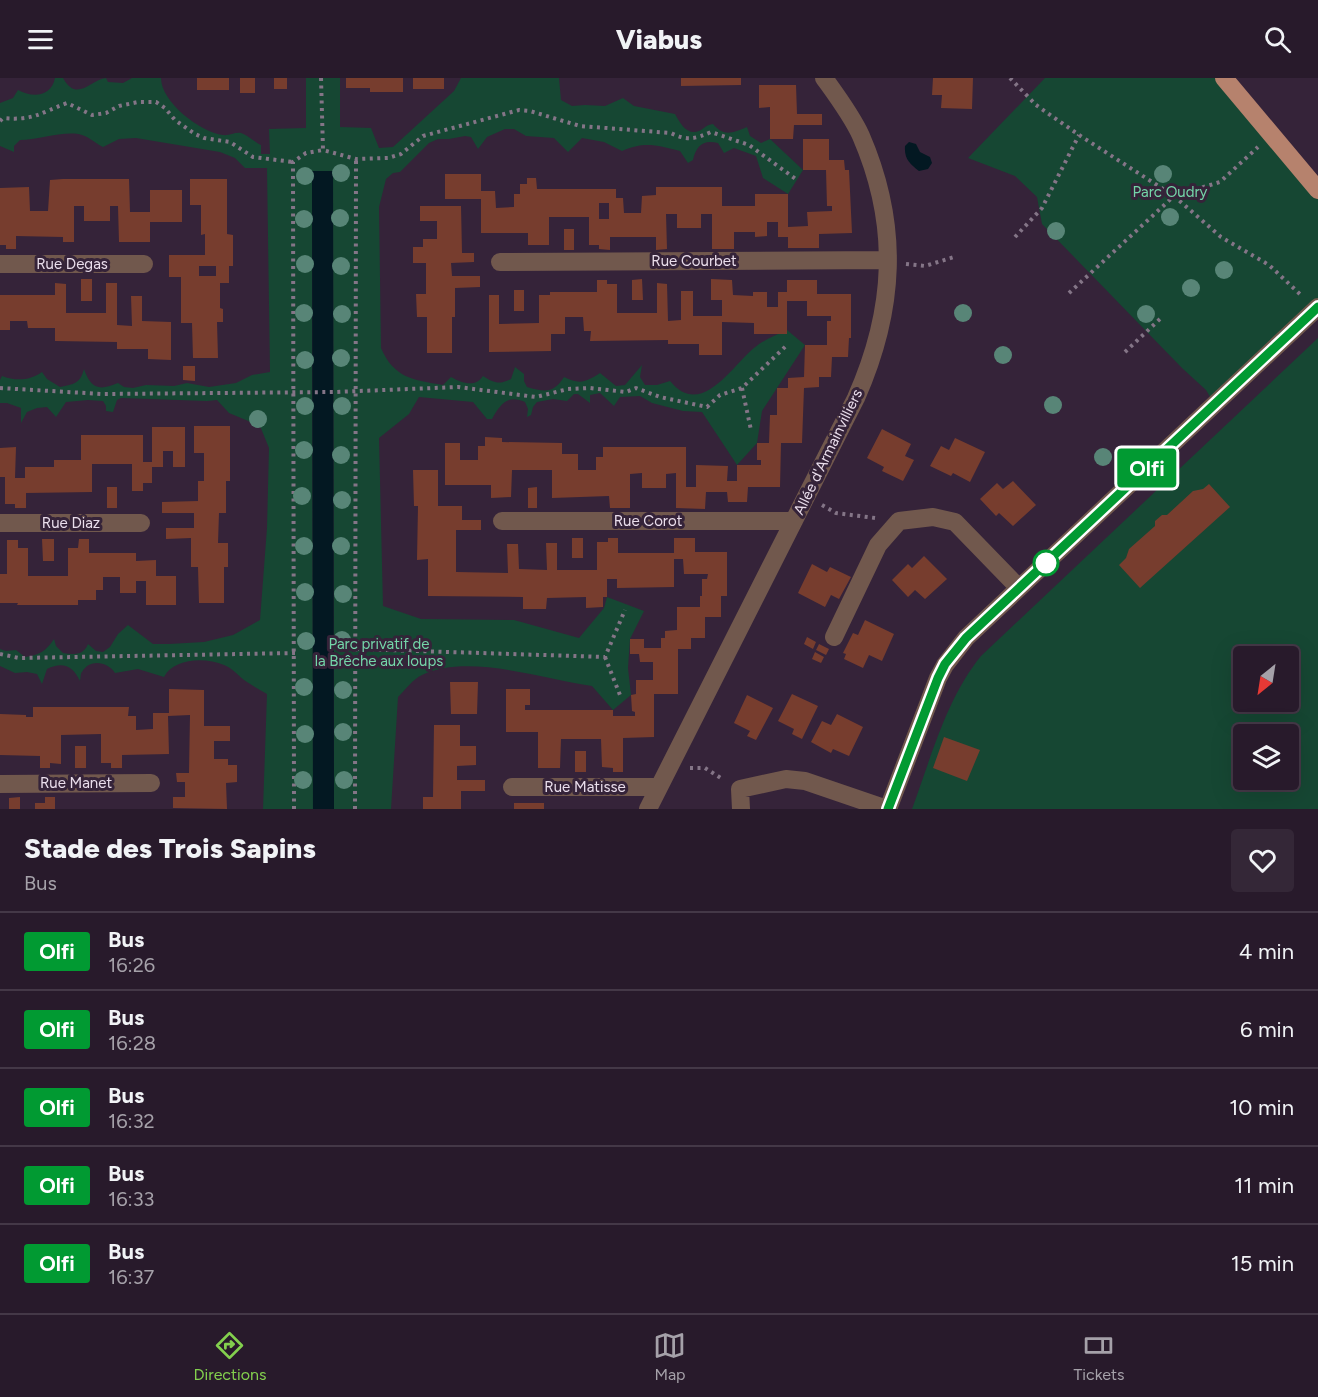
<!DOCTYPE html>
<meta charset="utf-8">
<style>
body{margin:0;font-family:Figtree,sans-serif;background:#342737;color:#f1f3f6;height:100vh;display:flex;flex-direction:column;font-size:22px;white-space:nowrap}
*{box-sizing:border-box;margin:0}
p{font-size:20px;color:#a5a1a9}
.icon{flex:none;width:33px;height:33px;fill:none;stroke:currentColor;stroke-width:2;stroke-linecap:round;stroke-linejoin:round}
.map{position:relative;height:731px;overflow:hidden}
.sheet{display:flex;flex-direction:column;background:#281a2b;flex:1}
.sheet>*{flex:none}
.badge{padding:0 12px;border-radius:4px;font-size:21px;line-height:39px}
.needle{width:39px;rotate:210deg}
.fabs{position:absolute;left:1233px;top:568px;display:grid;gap:12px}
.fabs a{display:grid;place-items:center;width:66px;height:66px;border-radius:6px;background:#281a2b;box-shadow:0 6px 24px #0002,0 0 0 2px #443847;font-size:30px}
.map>.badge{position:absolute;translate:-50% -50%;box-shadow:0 0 0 3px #fff}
.round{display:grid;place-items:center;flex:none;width:63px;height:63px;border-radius:6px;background:#342737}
.head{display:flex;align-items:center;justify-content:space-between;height:102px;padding:0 24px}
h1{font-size:28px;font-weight:800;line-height:45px}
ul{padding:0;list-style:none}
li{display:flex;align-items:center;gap:18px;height:78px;padding:0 24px;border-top:2px solid #443847}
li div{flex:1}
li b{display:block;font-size:22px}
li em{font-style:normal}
li .badge{min-width:66px;font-weight:700;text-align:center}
header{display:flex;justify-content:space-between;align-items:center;height:78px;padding:0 24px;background:#281a2b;font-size:27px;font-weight:800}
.menu{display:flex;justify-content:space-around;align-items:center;height:84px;border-top:2px solid #443847;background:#281a2b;font-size:16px;color:#a5a1a9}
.menu a{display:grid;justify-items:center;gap:3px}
.menu .selected{color:#83d04e}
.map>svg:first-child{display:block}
.green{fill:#164733;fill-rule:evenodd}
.water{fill:#031822}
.building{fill:#773d2e;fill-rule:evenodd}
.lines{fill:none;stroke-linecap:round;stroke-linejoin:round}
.path{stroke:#847587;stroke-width:4;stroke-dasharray:3 4.5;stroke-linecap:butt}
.minor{stroke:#71584d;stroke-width:18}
.major{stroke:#b6826d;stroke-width:18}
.tree{fill:#588577}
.line-casing{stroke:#fff;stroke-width:14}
.line{stroke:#019a32;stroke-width:9}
.stop-dot{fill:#fff;stroke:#019a32;stroke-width:3}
.labels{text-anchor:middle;stroke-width:6;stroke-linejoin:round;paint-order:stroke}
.park-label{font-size:15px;fill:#74d6a9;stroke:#352339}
.street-label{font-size:15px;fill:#eadeec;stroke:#352339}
</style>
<header><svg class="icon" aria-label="menu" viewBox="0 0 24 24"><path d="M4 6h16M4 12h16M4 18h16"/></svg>Viabus<svg class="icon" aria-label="search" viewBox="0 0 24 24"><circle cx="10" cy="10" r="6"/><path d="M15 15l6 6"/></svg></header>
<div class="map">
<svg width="1318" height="731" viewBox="0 0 1318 731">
<rect width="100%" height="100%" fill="#352339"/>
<path class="green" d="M55,0H63C77,25 90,2 106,0L108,4L123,5L132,0H161C161,24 200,54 223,57C229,58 235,54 241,55C247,57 255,64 261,67V76H270L269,51L306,50V0H340V49L371,50L379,70L393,69L454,13L461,0H559L561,22L572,28L585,27L605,28L623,20L634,28L675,36C680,45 687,58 699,53C705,50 706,47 713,46C724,59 732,55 747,49L750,58L761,65L770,61L803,92L788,116L763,100L756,78L734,70L724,75L718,65C703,61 696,68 693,82L688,85L680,73C657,67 644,63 622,73L604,64L582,60L568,74L554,60L526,58L514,51H505L487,59L478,71L471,59L465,58L449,61H438L429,65L400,94L393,95L386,101L379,129L381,270C394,300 413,302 443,307L451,299C462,305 475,310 483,298C494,305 499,307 511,301L515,289L524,296V303L527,309C545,314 553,316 564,299C580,307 586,304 600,295L616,308L625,307L642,287L640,299L645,307H657L670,303C701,341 731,289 754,270C763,262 776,257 787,252L805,267L762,333L757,365L737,387L702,334L683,333L652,325L640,318L620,319L614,328L600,315L590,317V325L578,316H574L567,323L553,321L537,324L533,329L531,337L527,339L528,331L525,324C507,316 500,327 492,341H487L473,324L419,319L409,336L379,360L383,528L421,541L514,542L579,560L604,530L607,519L644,533L630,561L628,590L631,617L613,632L592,608C543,601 468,575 422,597C413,601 405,612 398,619L391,731H334L333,93H312L313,731H263L267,616C260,612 253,608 247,604C239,599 233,590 224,587C205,579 174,580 164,599L138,591L115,595C108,584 90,580 82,594C80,596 81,600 80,603C73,588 63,583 47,591L42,606L37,596L27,594L15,595L0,588V571L6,573L16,572L25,579C40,577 46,573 54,561L56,568L63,575C74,577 84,577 88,566L96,573L103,574L110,569L118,556L128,547L153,566H169L204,564L233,557L260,542L267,450L269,370L260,348L229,335L217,322L207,323L121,320L117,322L113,334L106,333V328L103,323L88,322L66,324L56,339L47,329L37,330L27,334L21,345V330L7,325H0V302L2,298C15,303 30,303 42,294L47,301L60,309C74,306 80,306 84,291C91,311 99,313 118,305L124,309L133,310L146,307L174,308L187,305L209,309L236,305L252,297L270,294L267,90H245L235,80L220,74L136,60L119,61L103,69C97,66 89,59 82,57C66,52 38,62 20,62L14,68V74L0,68V25L13,20L18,12C33,20 51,19 55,0Z
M1045,0H1224L1318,119V220L1215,327L1206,312L1182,290L1042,146L1037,119L1015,98L968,80Z
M1318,260V731H912C931,680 946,621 981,578ZM1244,579H1288V624H1244ZM1244,657H1288V702H1244Z"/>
<path class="water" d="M909,64L916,66L920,74L930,79L932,85L928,91L919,93C910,86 904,81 905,68Z
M312,93H333L334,731H313Z"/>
<path class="building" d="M197,0H229V12H197Z
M240,0H255V15H240Z
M274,0H287V11H274Z
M346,0H403V14H370V10H346Z
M413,0H444V11H413Z
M681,0H741V7L681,8Z
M933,0H973L972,31L941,30L942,17H932Z
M759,7H796L797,36H822V47H794L793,61H770V29L759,30Z
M803,61H829V82H844L845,92H849L852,155L819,156V170H788V159H778V144H767V158L755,159V154H734V171H712V136H701V150H677V136H666L667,171L656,172V159H610V172L599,171V167H589V139H549V167H528V155H481V121H445V96H481V113H495L496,130L514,129V116H520V106H527V100H536L537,111H616V120H623L624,135H641L642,118L656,117V109H722V128H755V116H788V149L808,148L807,134L832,133V128H827L826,92H803ZM599,125H609V141H599Z
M63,101H129L130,134H150V112H182V144H150V164H119L118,128H110V143H84V128H74V164H63V159L16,158V171H6V167H0V110L29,109L30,133H48L50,102Z
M190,101H227V156L233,157V188H229V205H220V230L223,231V244H217L218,280H193L192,245H181V199H169V177H205V156L201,157V127H190ZM199,188H216V198H199Z
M420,128H461L462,175H474V184L451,185L452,198H480V209L455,210V239H452V275H427V239H417L416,216H426V185H413V169H423V161H437V143H420Z
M564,151H574V172H564Z
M81,201H92V223H81Z
M642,201L643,222H632V202Z
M711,201L732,202L733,217L753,218V214H767V229H778V214H787V202H817V216H851V260H849L848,279H832L831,299H819V309L804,310L802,365H781L780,409H748L747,424H728L727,414H706L705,431L676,430V395L666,396V410H642V395L630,396V430H610L609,418L552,420V392H512L511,419L491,420V407H445V365H460V382H478V368H485V359L502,360V364L562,365V376H578V392H596V379H603V369H686V409H696V387L728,388L727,403H737V387H761V382H757V365H769L770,337H777V310H788V300L804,299L805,267H827V243H831V238H807V223H787V256H754V245L722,244V277H699V266H668V262L590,263L591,253H584L583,239H565V256H551V273L489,274V217H499V246L539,245V217H550V214H597V202H607V206H617V235H657V205L667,206L668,243L681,242V213H693V238H722V222H711Z
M55,205L66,206V235H106V205H117V247L132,248L131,218H142V243L171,244V282L148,281V271H117V264L55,263V250H28L27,243H10V252H0V217H55Z
M514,212H524V233H514Z
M183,288H195V303L183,302Z
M194,348H230V403H226V435H219L218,465H228V489H224V525H199L198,489H191V460L166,461V450H194V435H162V424L198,423V403H204V375H194Z
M152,349H185V389H173V373H163V389H152V405H143V413H132V386H92V414L26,415V430H15V426H5V399H0V370L16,369L15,400H25V389H54V382H81V357H143V384H152Z
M882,351L911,366L905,378L914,382L903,403L882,393L884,389L867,380Z
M955,360L985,374L970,404L953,395L951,398L930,388L941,368L949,372Z
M413,392H438V428H462V442H481V452H456V494L508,495L507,466H518L519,491L547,492L546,465H557V492H597V464H608V460H618V475H674V460H695V474H727V518H721V539H705V560H691V571H678V616H654V659L623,660V694H613V690L602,689L601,661H561L560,690H538V654H506V611H530V627H525V632H613V638H635V634L632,633L631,617L636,616V602H653V584H640L639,576H630V561H644V570H661V560H665V553L677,552V529H700V518H702V501H707L708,496H684L683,481H674V509L617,510V501H607V519H603V529L586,530V519L547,520L546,531H523V519L428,518V481L417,482L418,428H414Z
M1013,403L1036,427L1013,448L999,435L996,438L980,421L997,405L1003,411Z
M1209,406L1230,429L1140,510L1119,487L1126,480L1129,471L1155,448V443L1162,437H1167L1193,413L1203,411Z
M107,409H117V430H107Z
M537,409V430H528V410Z
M572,460H583V480H572Z
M42,461H54V483H43Z
M79,461H89V475H136V483L156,482V498H176V527H146V503H136V515H120V499H103V512H96V522H78V527H17L18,525H0V496H7V462H18V470H28V498H68V470H78Z
M924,478L947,501L925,521L915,512L908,519L892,502L908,486L912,490Z
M812,486L827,494L830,489L851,499L839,521L831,517L825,529L798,515Z
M865,542L894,556L882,583L869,577L863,590L844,581L846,576L843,575L853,555L858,557Z
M807,559L816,564L813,571L804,566Z
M819,566L829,571L826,577L816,572Z
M815,574L824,579L821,585L812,581Z
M450,604H478L477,636H451Z
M169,611L204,612V648H230V663H214V681H228V687H237V704L226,705L227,731L173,730V719H185V704H177L176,695H189L190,637L168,638L169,676L122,677V690H111V685H101V656L61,657V686L50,685V690H40V678L0,677V636L26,637V639H33V629H129L128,638H136V652L153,651V635H169Z
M792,616L818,628L802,661L792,656L794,651L778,643Z
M747,617L773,630L756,662L747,658L750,653L734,645Z
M837,636L863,649L849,678L833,671L831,675L811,664L822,643L831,647Z
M434,647H460V668H476V687L457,688V702H485V713H461V731H423V719H433Z
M944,659L980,672L967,703L933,690Z
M75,668H86V690H75Z
M575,673H586V694H575Z
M20,719V731H9V720Z
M45,719H55V731H35V725H45Z
M514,725H544V731H514Z"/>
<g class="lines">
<path class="path" d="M321,0L323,72L356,81L388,80L401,76L423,58L519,32L530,33L580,48L671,55C687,63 695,61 711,54L749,67L797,102
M1010,0L1036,27L1079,57L1174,118L1221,159L1269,187L1302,218
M0,43L3,40C33,43 40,35 67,25L92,37L106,35L119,28L138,24H156L165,30L175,42L195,56L204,60L230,64L253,79L293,84
M1015,159L1042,130L1079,57
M906,186L925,188L954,179
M1069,215L1174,118L1220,104L1258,69
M1125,274L1161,240
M0,310L102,316L335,314L458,309L536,319L568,311L590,310L626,314L636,310L660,319L707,329L720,317L742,310L786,268
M742,310L751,352
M822,427L836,435L875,440
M356,571L605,579L625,532
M0,576L19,580L295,575
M605,579L620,617
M690,690H705L724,702
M294,731L293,84L306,75L323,72
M355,731L356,81"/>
<path class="minor" d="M500,184L887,182
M0,186H144
M502,443H794
M0,445H141
M834,559L878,467L899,443L933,439L955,444L1019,510
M0,706L151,705
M512,709H659
M648,731L856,320C895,232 900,148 861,58C852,38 837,18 824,0
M741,731L740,711L786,701L805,703L887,731
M888,731L938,600L945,587L966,560L1318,229"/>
<path class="major" d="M1224,0L1318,112"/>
</g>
<g class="tree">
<circle cx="341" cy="95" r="9"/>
<circle cx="1163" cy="96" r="9"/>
<circle cx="305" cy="98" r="9"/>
<circle cx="1170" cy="139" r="9"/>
<circle cx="340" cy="140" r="9"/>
<circle cx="304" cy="141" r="9"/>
<circle cx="1056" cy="153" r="9"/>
<circle cx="305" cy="186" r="9"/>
<circle cx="341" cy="188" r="9"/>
<circle cx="1224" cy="192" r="9"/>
<circle cx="1191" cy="210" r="9"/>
<circle cx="304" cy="235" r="9"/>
<circle cx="963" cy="235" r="9"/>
<circle cx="342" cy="236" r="9"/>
<circle cx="1146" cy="236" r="9"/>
<circle cx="1003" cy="277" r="9"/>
<circle cx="341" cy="280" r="9"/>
<circle cx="305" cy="282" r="9"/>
<circle cx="1053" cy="327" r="9"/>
<circle cx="305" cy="328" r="9"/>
<circle cx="342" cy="328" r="9"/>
<circle cx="258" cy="341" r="9"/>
<circle cx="304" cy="372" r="9"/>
<circle cx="341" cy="377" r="9"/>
<circle cx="1103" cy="379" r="9"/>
<circle cx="302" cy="418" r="9"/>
<circle cx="342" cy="422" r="9"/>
<circle cx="304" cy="468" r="9"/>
<circle cx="341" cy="468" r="9"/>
<circle cx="305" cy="514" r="9"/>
<circle cx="343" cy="516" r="9"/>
<circle cx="342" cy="562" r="9"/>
<circle cx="306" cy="563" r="9"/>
<circle cx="304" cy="609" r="9"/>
<circle cx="343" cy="612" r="9"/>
<circle cx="343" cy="654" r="9"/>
<circle cx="305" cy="656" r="9"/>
<circle cx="303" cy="702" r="9"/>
<circle cx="344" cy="702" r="9"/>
</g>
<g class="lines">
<g class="line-casing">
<path id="line" d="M888,731L938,600L945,586L966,560L1318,229"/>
</g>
<use href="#line" class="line"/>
</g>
<circle class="stop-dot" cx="1046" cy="485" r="12"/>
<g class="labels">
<g class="park-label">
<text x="1170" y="119">Parc Oudry</text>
<text x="379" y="571">Parc privatif de<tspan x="379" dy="17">la Brêche aux loups</tspan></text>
</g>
<g class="street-label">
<text x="694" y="188">Rue Courbet</text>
<text x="72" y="191">Rue Degas</text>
<text transform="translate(828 374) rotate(-64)" y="5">Allée d'Armainvilliers</text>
<text x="648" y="448">Rue Corot</text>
<text x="71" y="450">Rue Diaz</text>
<text x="76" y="710">Rue Manet</text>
<text x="585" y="714">Rue Matisse</text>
</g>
</g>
</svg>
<div class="fabs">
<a><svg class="needle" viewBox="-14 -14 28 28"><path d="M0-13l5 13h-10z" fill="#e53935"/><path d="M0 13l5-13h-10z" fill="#a5a1a9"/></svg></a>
<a><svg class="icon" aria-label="layers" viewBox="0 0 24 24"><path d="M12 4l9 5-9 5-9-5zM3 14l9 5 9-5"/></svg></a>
</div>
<b class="badge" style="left:1147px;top:390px;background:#019a32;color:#fff">Olfi</b>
</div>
<section class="sheet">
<div class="head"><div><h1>Stade des Trois Sapins</h1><p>Bus</p></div><a class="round"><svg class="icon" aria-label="heart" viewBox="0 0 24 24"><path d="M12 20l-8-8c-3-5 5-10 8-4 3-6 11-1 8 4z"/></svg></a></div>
<ul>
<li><span class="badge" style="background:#019a32;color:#fff">Olfi</span><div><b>Bus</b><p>16:26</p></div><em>4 min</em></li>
<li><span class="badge" style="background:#019a32;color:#fff">Olfi</span><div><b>Bus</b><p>16:28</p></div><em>6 min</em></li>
<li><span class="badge" style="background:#019a32;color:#fff">Olfi</span><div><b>Bus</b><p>16:32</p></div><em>10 min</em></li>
<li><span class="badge" style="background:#019a32;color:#fff">Olfi</span><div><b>Bus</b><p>16:33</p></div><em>11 min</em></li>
<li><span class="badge" style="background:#019a32;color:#fff">Olfi</span><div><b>Bus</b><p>16:37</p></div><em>15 min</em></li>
</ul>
</section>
<nav class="menu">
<a class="selected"><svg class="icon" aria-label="directions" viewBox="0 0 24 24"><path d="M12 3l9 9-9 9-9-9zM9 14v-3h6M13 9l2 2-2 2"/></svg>Directions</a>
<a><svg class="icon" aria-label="map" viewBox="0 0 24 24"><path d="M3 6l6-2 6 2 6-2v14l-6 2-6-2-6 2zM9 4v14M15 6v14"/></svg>Map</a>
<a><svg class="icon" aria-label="tickets" viewBox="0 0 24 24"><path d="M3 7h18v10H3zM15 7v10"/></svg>Tickets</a>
</nav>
